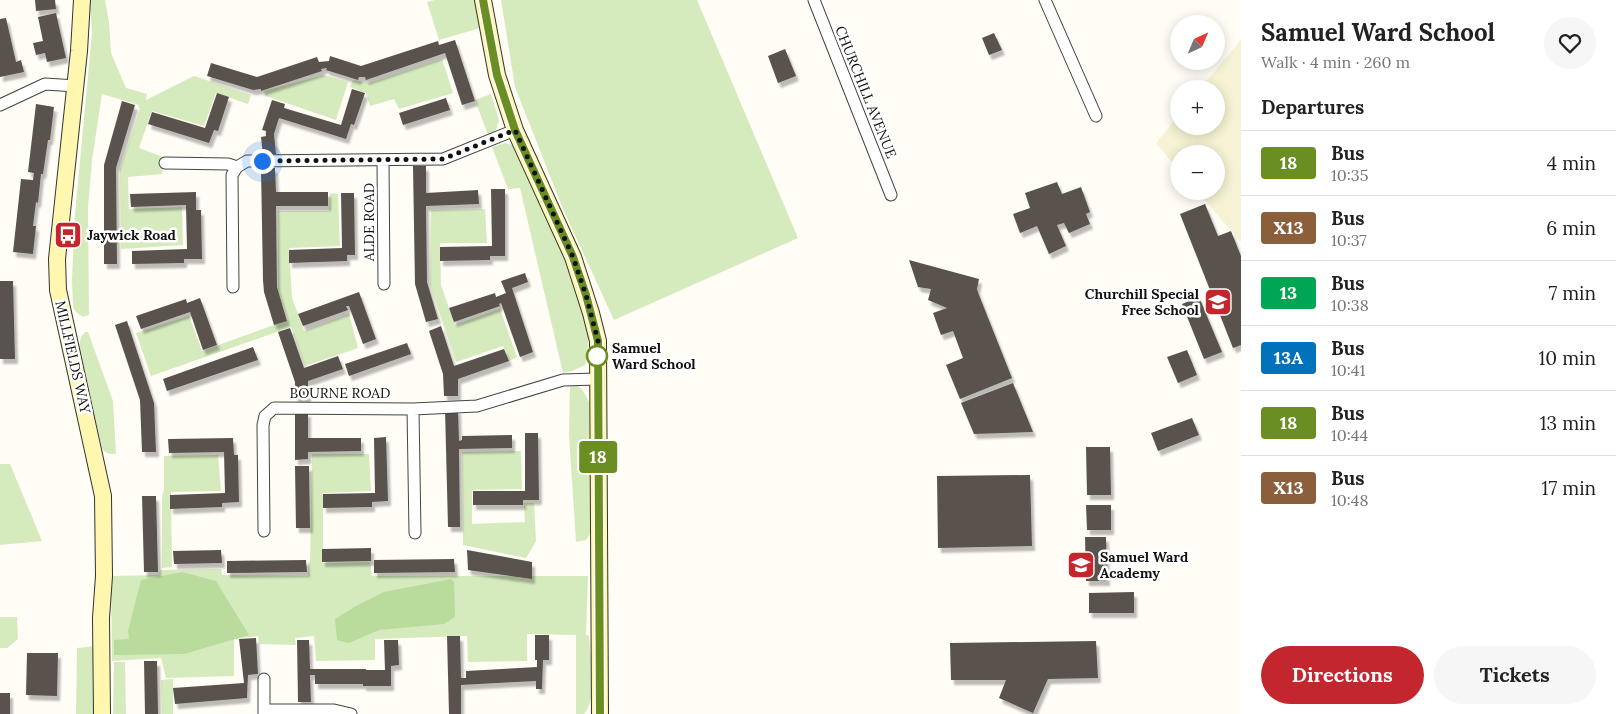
<!DOCTYPE html>
<meta charset="utf-8">
<style>
body{margin:0;font-family:Lora,serif;background:#f6f6f6;color:#222;height:100vh;display:flex;flex-direction:column;font-size:19px;white-space:nowrap}
*{box-sizing:border-box;margin:0}
p{font-size:16px;color:#767676}
.icon{flex:none;width:28px;height:28px;fill:none;stroke:currentColor;stroke-width:2;stroke-linecap:round;stroke-linejoin:round}
.map{position:relative;flex:1;overflow:hidden}
.side{display:flex;flex-direction:column;background:#fff;width:375px}
.side>*{flex:none}
.badge{padding:0 10px;border-radius:4px;font-size:18px;line-height:32px}
.needle{width:32px;rotate:44deg}
.fabs{position:absolute;left:1170px;top:15px;display:grid;gap:10px}
.fabs a{display:grid;place-items:center;width:55px;height:55px;border-radius:50%;background:#fff;box-shadow:0 2px 12px #0003;font-size:25px}
.you{position:absolute;width:25px;height:25px;margin:-12px;border:4px solid #fff;border-radius:50%;background:#1a73e8;box-shadow:0 0 0 8px #1a73e833}
.map>.badge{position:absolute;translate:-50% -50%;box-shadow:0 0 0 2px #fff}
h2{padding:0 20px;font-size:19px;line-height:45px}
.round{display:grid;place-items:center;flex:none;width:52px;height:52px;border-radius:26px;background:#f6f6f6}
.headline{display:flex;align-items:center;justify-content:space-between;height:85px;padding:0 20px}
h1{font-size:24px;font-weight:800;line-height:38px}
.action{display:flex;gap:10px;margin-top:auto;padding:10px 20px}
.action a{flex:1;height:58px;border-radius:30px;background:#c4262e;color:#fff;font-size:20px;font-weight:800;line-height:58px;text-align:center}
.action a+a{background:#f6f6f6;color:#222}
ul{padding:0;list-style:none}
li{display:flex;align-items:center;gap:15px;height:65px;padding:0 20px;border-top:1px solid #e0e0e0}
li div{flex:1}
li b{display:block;font-size:19px}
li em{font-style:normal}
li .badge{min-width:55px;font-weight:700;text-align:center}
main{display:flex;flex:1;min-height:0}
.map>svg:first-child{display:block}
.farmland{fill:#f6f3d4}
.green{fill:#d5ebbd}
.forest{fill:#b9dc9c}
.building{fill:#5a524d;filter:url(#shadow)}
.lines{fill:none;stroke-linecap:round;stroke-linejoin:round}
.street-casing{stroke:#444;stroke-width:13}
.secondary-casing{stroke:#333;stroke-width:18}
.street{stroke:#fff;stroke-width:11}
.secondary{stroke:#fff6b0;stroke-width:16}
.line-casing{stroke:#fff;stroke-width:11}
.line{stroke:#6b8e23;stroke-width:8}
.walk{stroke:#111;stroke-width:5;stroke-dasharray:0 9}
.stop-dot{fill:#fff;stroke:#6b8e23;stroke-width:2.5}
.labels{text-anchor:middle;stroke-width:5;stroke-linejoin:round;paint-order:stroke}
.street-label{font-size:14px;fill:#111;stroke:#fff}
.poi-label{font-size:14px;font-weight:bold;fill:#111;stroke:#fff;text-anchor:start}
.stop-label{font-size:14px;font-weight:bold;fill:#111;stroke:#fff;text-anchor:start}
</style>
<main>
<div class="map">
<svg width="1241" height="714" viewBox="0 0 1241 714">
<defs>
<filter id="shadow"><feDropShadow dx="3" dy="5" stdDeviation="1" flood-color="#0004"/></filter>
</defs>
<rect width="100%" height="100%" fill="#fffdf5"/>
<path class="farmland" d="M1241,40V242L1197,191H1216V154H1179V170L1156,143L1179,115V126H1216V89H1200Z"/>
<path class="green" d="M90,0H105L109,22L111,53L126,88L147,94L146,100L194,76L251,95L248,104L216,93L204,126L152,111L139,148L163,157L162,174L128,177L129,209L182,207L183,245L121,249L120,169L140,108L138,107L139,105L102,94L92,160L88,208L89,315L83,317L76,312L73,307L72,279L75,214L92,33Z
M435,0H475L480,28L439,40L427,2Z
M501,0H697L798,238L614,320L563,209L515,87Z
M442,59L453,93L399,109L394,99L370,106L366,93L350,87L353,80L370,83Z
M324,75L348,82L336,120L266,96L264,91Z
M491,94L499,120L496,130L488,135L475,100Z
M505,143L512,145L519,152C530,178 541,204 553,229C569,268 598,323 585,365L572,371L563,373L520,188L508,189L492,147Z
M330,193L338,194L340,246L289,248L292,298L304,331L349,314L358,348L305,366L291,327L151,376L136,333L189,316L202,351L288,320L278,290V211H329Z
M485,209L487,243H440L441,285L455,325L500,309L517,357L509,361L503,346L456,362L430,285L431,210Z
M85,332H88L113,401L116,454C110,454 105,454 102,448L79,347L81,337Z
M570,385C582,385 584,392 589,402L591,533L586,540L576,542L569,435Z
M521,451L522,489L472,490V524L525,522L524,503H534L536,541L526,558L463,545L462,452Z
M312,454H369L371,491L323,493V563L370,562L372,576H588L586,635L589,636C590,655 598,699 584,714H576V635L527,634V661L468,662L467,636L375,639V660L316,661L314,636L295,638L296,645L259,644L258,636L234,639V676L166,678L161,658L112,661L111,576L159,575L160,570L221,569L222,575L308,576V563L310,562Z
M218,455L221,491L171,492L172,567L162,568V497L164,489V456Z
M0,464H10L42,541L0,545Z
M0,617H17L18,639L7,648H0Z
M96,646V714H76L77,648Z
M114,662H125L126,714H113Z
M173,679V714H162L161,680Z"/>
<path class="forest" d="M182,572L216,581L249,635L184,654L114,655V640L129,639L128,631L141,580Z
M451,579L454,582L455,617L444,624L379,630L349,643L337,640L335,619L356,606L384,592Z"/>
<path class="building" d="M35,0H55L56,9L36,11Z
M56,13L66,58L47,62L45,53L36,55L33,43L43,41L38,17Z
M6,18L16,62L21,60L24,72L0,77V19Z
M994,33L1002,50L989,55L982,38Z
M455,40L475,101L462,105L445,53L366,80L365,77H359L358,80L326,70L327,68L321,69L322,71L261,91V89L253,90L207,76L211,63L257,77L317,57L319,62L329,61L330,56L361,66L438,41L439,45Z
M785,49L796,76L778,83L768,56Z
M352,89L365,93L354,125L351,124L346,139L279,118L274,134L276,154L263,156L261,137L266,136V131L262,130L272,100L285,104L284,108L341,125Z
M217,93L229,97L218,131L214,130L209,143L148,124L152,112L205,128Z
M446,98L450,110L403,125L399,113Z
M122,101L135,105L116,168L117,264H104V165Z
M36,104L54,107L50,140H48L43,174H41L38,203L36,202L33,226H36L33,254L13,252L21,179L33,180L34,173L28,172Z
M413,166H426V193L478,190L479,204L426,206L427,282L438,319L426,322L415,284Z
M261,168H275L276,192H328V206H276L277,287L287,321L274,325L264,292L263,280Z
M1057,182L1062,194L1081,187L1090,212L1086,214L1090,224L1069,233L1064,223L1057,225L1066,246L1049,254L1037,226L1020,233L1013,214L1030,208L1025,193Z
M491,189H505V256H490V260L440,261V247L492,246Z
M196,192V210H201L202,259H184V263L132,264V251L187,249L186,205L131,207L130,194Z
M341,193H354L355,255H347V261L289,263V250L342,248Z
M1205,204L1218,236L1231,231L1241,256V345L1233,348L1180,214Z
M909,260L979,279L977,289L979,295L1012,378L960,399L946,365L963,358L953,331L941,335L933,313L947,308L928,300L931,289L918,287Z
M525,273L528,282L512,288L533,352L520,357L501,303L499,304L500,306L454,322L449,308L495,293L496,297L506,293L501,281Z
M0,281H13L15,359H0Z
M359,292L376,339L363,344L349,306H346L348,310L303,326L298,314Z
M1199,297L1222,352L1204,359L1182,304Z
M200,298L217,345L203,350L190,312L141,329L136,316L186,299L187,303Z
M127,321L154,403L156,452H142L140,400L115,325Z
M441,326L454,366L504,349L509,361L458,379V396H444L443,374L429,331Z
M290,328L304,368L338,356L343,369L308,381V399H295V382L278,332Z
M407,343L411,354L349,376L345,364Z
M253,347L258,360L167,391L163,379Z
M1187,350L1197,375L1178,383L1167,357Z
M1013,383L1033,432L974,434L961,403Z
M445,409H458L459,441L462,440V436L512,435V448L459,449L460,527H448Z
M295,412H308V438H361V451L308,452V459L295,460Z
M1192,418L1199,435L1158,451L1151,433Z
M525,433H538L539,500H523V505H473V491H525Z
M386,437L388,501L372,502V507L323,508V494L375,493L374,438Z
M233,438L234,455H238L239,502L222,503V507L170,509V495L225,493L224,452L169,453L168,439Z
M1086,447H1110L1111,495H1087Z
M295,466H309L310,528H296Z
M1030,475L1032,546L938,548L937,476Z
M142,496H156L158,572H144Z
M1086,505H1111V530H1087Z
M1085,537H1106L1107,581H1086Z
M371,548V561L322,562V549Z
M221,550L222,563L174,564L173,551Z
M467,550L532,562V579L468,570Z
M454,559L455,572L374,573V560Z
M306,560L307,572L227,573V561Z
M1134,592V613H1089V593Z
M535,635H549V660H543L542,689H536V681L461,685V714H449L447,636H460L461,678H466V671L537,667V660H535Z
M256,638L258,674L248,675L247,698L175,704L173,688L244,683L239,639Z
M297,640H309L310,669H366V670H385L384,640H398L399,665L391,666V686H363V684H315V675H310L311,702H298Z
M1096,641L1098,678L1048,679L1033,713L999,698L1006,680H951L950,643Z
M27,653H58L57,696L26,695Z
M144,661H157L158,714H145Z
M0,693H10V714H0Z"/>
<g class="lines">
<g class="street-casing">
<path id="street" d="M814,0L891,195
M1045,0L1096,116
M0,105L45,84L76,86
M383,161L384,284
M165,163L228,164L237,167L247,161L443,159L515,130
M233,287L232,175L237,167
M413,409L415,533
M264,531L263,425L265,416L274,408L413,409L477,406L563,380L597,379
M264,710H334L351,714
M264,714V679"/>
</g>
<g class="secondary-casing">
<path id="secondary" d="M82,0L79,51L57,259L58,290L103,496L104,576L101,618L102,714
M483,0L497,75L515,130L573,257L591,313L598,341L600,714"/>
</g>
<use href="#street" class="street"/>
<use href="#secondary" class="secondary"/>
</g>
<g class="lines">
<g class="line-casing">
<path id="line" d="M483,0L497,75L515,130L573,257L586,295L598,341L600,714"/>
</g>
<use href="#line" class="line"/>
<path class="walk" d="M262,161L443,159L515,130L573,257L586,295L598,341L597,360V356"/>
</g>
<defs>
<g id="bus-square" transform="scale(1.4375)"><rect x="-9" y="-9" width="18" height="18" rx="4" fill="#c4262e" stroke="#fff"/><path d="M-5-6H5V4H4V6H2V4H-2V6H-4V4H-5ZM-3.5-4V0h7V-4ZM-3.5 1.2v1.5H-2V1.2ZM2 1.2v1.5H3.5V1.2Z" fill="#fff"/></g>
<g id="school-square" transform="scale(1.4375)"><rect x="-9" y="-9" width="18" height="18" rx="4" fill="#c4262e" stroke="#fff"/><path d="M0-5L7-2L0 1L-7-2ZM-4 1L0 2.5L4 1V4Q0 6-4 4Z" fill="#fff"/></g>
</defs>
<g fill-rule="evenodd">
<use href="#bus-square" x="68" y="235"/>
<use href="#school-square" x="1218" y="302"/>
<use href="#school-square" x="1081" y="565"/>
</g>
<circle class="stop-dot" cx="597" cy="356" r="10"/>
<g class="labels">
<g class="street-label">
<text transform="translate(866 92) rotate(68)" y="5">CHURCHILL AVENUE</text>
<text transform="translate(369 222) rotate(-90)" y="5">ALDE ROAD</text>
<text transform="translate(73 357) rotate(77)" y="5">MILLFIELDS WAY</text>
<text x="340" y="398">BOURNE ROAD</text>
</g>
<g class="poi-label">
<text x="87" y="240">Jaywick Road</text>
<text x="1199" y="299" text-anchor="end">Churchill Special<tspan x="1199" dy="16">Free School</tspan></text>
<text x="1100" y="562">Samuel Ward<tspan x="1100" dy="16">Academy</tspan></text>
</g>
<g class="stop-label">
<text x="612" y="353">Samuel<tspan x="612" dy="16">Ward School</tspan></text>
</g>
</g>
</svg>
<div class="fabs">
<a><svg class="needle" viewBox="-14 -14 28 28"><path d="M0-13l5 13h-10z" fill="#e53935"/><path d="M0 13l5-13h-10z" fill="#767676"/></svg></a>
<a>+</a>
<a>−</a>
</div>
<div class="you" style="left:262px;top:161px"></div>
<b class="badge" style="left:598px;top:457px;background:#6b8e23;color:#fff">18</b>
</div>
<section class="side">
<div class="headline"><div><h1>Samuel Ward School</h1><p>Walk · 4 min · 260 m</p></div><a class="round"><svg class="icon" aria-label="heart" viewBox="0 0 24 24"><path d="M12 20l-8-8c-3-5 5-10 8-4 3-6 11-1 8 4z"/></svg></a></div>
<h2>Departures</h2>
<ul>
<li><span class="badge" style="background:#6b8e23;color:#fff">18</span><div><b>Bus</b><p>10:35</p></div><em>4 min</em></li>
<li><span class="badge" style="background:#8b5e3c;color:#fff">X13</span><div><b>Bus</b><p>10:37</p></div><em>6 min</em></li>
<li><span class="badge" style="background:#00a651;color:#fff">13</span><div><b>Bus</b><p>10:38</p></div><em>7 min</em></li>
<li><span class="badge" style="background:#0072bc;color:#fff">13A</span><div><b>Bus</b><p>10:41</p></div><em>10 min</em></li>
<li><span class="badge" style="background:#6b8e23;color:#fff">18</span><div><b>Bus</b><p>10:44</p></div><em>13 min</em></li>
<li><span class="badge" style="background:#8b5e3c;color:#fff">X13</span><div><b>Bus</b><p>10:48</p></div><em>17 min</em></li>
</ul>
<div class="action"><a>Directions</a><a>Tickets</a></div>
</section>
</main>
